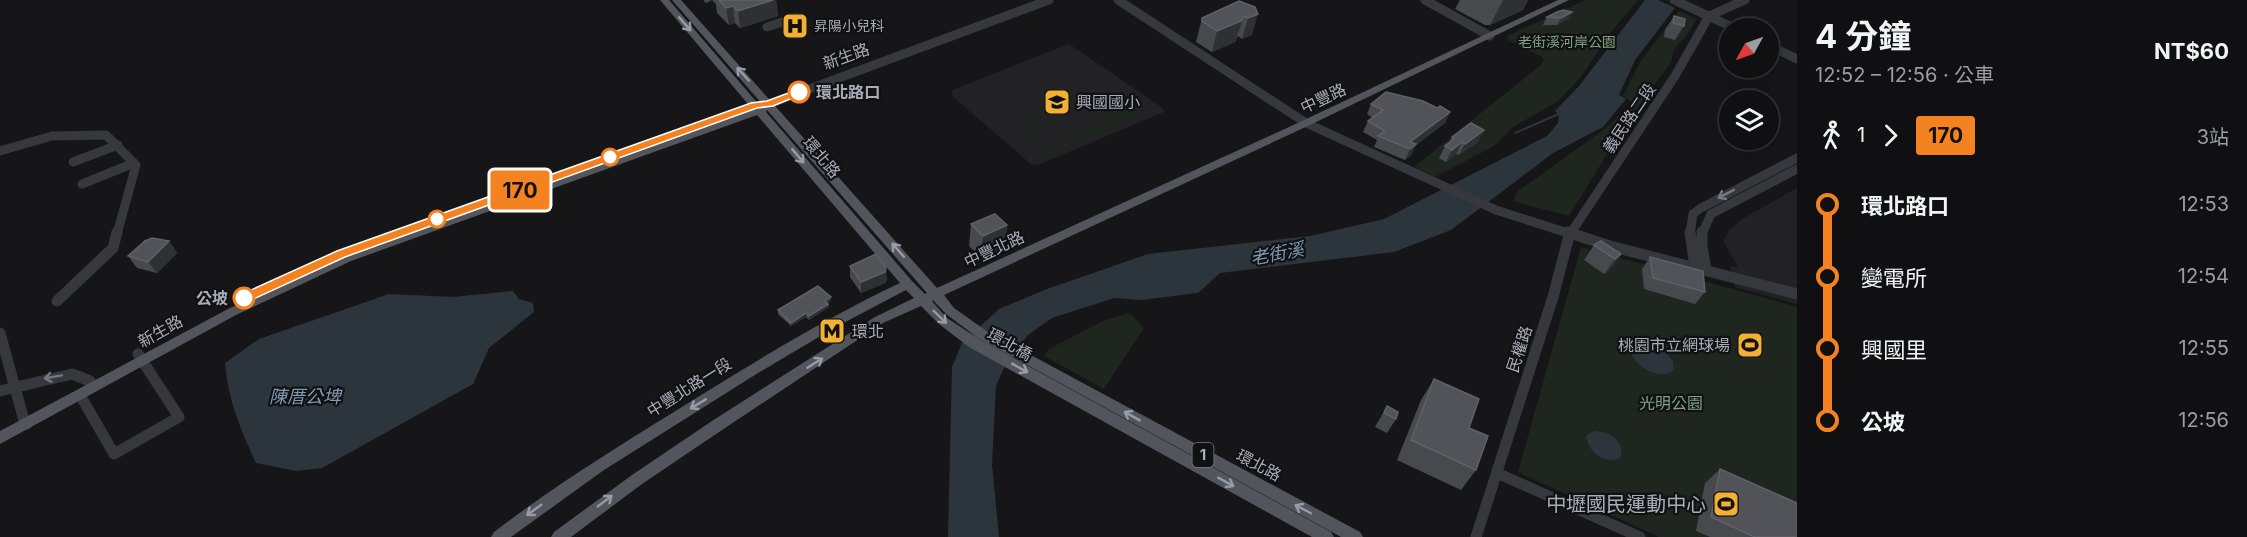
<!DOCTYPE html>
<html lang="zh-TW">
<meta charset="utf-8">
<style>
body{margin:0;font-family:Inter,"Noto Sans TC",sans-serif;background:#19191b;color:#f1f3f6;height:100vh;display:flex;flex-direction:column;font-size:22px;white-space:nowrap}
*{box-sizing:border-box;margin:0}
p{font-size:20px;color:#9c9d9f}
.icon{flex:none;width:33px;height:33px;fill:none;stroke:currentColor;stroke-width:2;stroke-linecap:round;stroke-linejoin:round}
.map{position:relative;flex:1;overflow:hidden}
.details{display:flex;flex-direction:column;background:#101012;width:450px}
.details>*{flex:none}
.badge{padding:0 12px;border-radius:4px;font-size:21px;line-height:39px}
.needle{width:39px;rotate:230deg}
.fabs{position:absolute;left:1719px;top:18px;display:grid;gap:12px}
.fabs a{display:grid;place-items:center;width:60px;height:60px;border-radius:50%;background:#101012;box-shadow:0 3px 15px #0003,0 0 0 2px #303032;font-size:30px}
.map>.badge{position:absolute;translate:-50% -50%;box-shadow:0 0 0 3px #fff}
.legs{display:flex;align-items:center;gap:9px;height:66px;padding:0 18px;font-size:20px}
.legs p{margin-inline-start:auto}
.head{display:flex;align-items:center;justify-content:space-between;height:102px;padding:0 18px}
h1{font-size:33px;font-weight:700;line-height:45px}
ul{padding:0 18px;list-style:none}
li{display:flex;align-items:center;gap:21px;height:72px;font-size:22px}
li i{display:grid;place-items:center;width:9px;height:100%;margin:0 8px;background:currentColor}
li i::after{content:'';width:15px;height:15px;margin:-8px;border:4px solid;border-radius:50%;background:#101012}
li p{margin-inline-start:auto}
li:first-child i{background:linear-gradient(#0000 50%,currentColor 0)}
li:last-child i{background:linear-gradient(currentColor 50%,#0000 0)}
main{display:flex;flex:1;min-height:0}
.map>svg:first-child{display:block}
.built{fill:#222225}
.green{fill:#1e261f;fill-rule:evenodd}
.water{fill:#2c353c}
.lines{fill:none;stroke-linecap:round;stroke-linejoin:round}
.stream{stroke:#2c353c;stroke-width:2}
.minor-far1{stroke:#37383d;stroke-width:9}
.minor{stroke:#37383d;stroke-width:11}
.major{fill:#53555c;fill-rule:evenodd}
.wall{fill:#47494d}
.shaded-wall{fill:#2f3033}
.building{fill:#525359;stroke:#5f6168;stroke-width:1.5}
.oneway{stroke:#979ba6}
.oneway2{stroke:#757881}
.line-1{fill:#f58220;stroke:#fff;stroke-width:1.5}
.stop-1-dot{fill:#fff;stroke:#f58220;stroke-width:3}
.labels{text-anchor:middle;stroke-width:4.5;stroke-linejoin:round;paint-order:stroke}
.far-poi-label{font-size:14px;fill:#a8adb8;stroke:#111113;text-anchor:start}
.far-park-label{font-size:14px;fill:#7fa381;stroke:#111113}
.shield{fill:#111113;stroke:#7b7e86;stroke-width:1.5}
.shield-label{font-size:15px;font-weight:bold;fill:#a8adb8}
.street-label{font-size:16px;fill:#a8adb8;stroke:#111113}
.stop-label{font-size:16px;font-weight:bold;fill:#a8adb8;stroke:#111113;text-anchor:start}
.poi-label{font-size:16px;fill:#a8adb8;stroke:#111113;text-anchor:start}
.park-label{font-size:16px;fill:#7fa381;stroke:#111113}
.water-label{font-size:18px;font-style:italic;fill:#7f9bb3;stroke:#111113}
.near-poi-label{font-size:20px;fill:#a8adb8;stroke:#111113;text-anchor:end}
</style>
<main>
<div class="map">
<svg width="1797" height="537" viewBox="0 0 1797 537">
<rect width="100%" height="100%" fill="#161618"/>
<path class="built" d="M1069,44L1163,108L1164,112L1038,165L1031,164L953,97L952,90Z
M1797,188V304L1735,287L1730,266L1738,267L1723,241L1730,229L1744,218Z"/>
<path class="green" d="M1585,0H1638L1613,29L1581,77L1557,102L1513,127L1494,146L1435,177L1414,167L1541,65L1544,60L1542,57L1508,40L1507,36Z
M1679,11L1697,19C1693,24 1690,31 1686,36C1679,46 1672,46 1672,61L1629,119L1569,216L1513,201L1518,191L1606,128L1619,115L1625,113L1633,102L1623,96L1641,60Z
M1081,93C1096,94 1119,96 1122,114L1130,110L1138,116L1043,157L1038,152L1047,147L1030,140L1024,134L1023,121L1027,116ZM1083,98L1096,100L1108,105L1112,115L1111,119C1089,129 1053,156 1032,134L1029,122Z
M1581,247L1797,307V537H1659L1518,472Z
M1130,313L1144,328L1104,389L1044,356L1049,349L1105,320Z"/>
<path class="water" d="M1645,0H1658L1675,8L1635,60L1619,95L1626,99L1603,127L1553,153L1451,230L1394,252L1220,273L1198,293L1141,300L1114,298L1052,318L1028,335L1004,368L996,386L992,464L999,537H948L952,367L962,343L999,309L1047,289L1148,254L1310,236L1384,219L1547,136L1558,123L1559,115L1555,111L1579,86Z
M513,291L519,299L533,303L534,312L489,348L473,384L322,468L296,471L256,463C241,430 228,400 225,363L259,339L389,294L453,297Z
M1637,344C1652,343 1665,349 1673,361L1674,370C1660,381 1638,368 1631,354L1633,346Z
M1594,431C1609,431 1627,442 1620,458C1605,465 1588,452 1586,436Z"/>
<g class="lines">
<path class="stream" d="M1515,133L1561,113"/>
<path class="minor-far1" d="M1118,0L1306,123L1496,210L1571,234
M1425,0L1490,36
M1674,0L1734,28
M1709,16L1745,0
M767,27L797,17
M1768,45L1797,59
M769,104L1049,0
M0,151L52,136L106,135L136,165L117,234
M73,162L118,145
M82,184L134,163
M1570,234L1675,76L1709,16
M1690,234L1693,214L1701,208L1797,158
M1702,234L1711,214L1797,169"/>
<path class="minor" d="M1567,232L1610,246L1797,294
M1690,232L1695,267
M1702,232V247L1706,270
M57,301L113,248L117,232
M0,333L23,417L27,424
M0,391L72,374L90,381
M80,395L114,454L179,417L138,354
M1497,473L1640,537
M1476,537L1553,297L1570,232"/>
<path class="major" d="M660,0H669L760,106L762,104L672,0H681L937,288L1302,121L1558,0H1569L1310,125L944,295L954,308L988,332L1360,532L1363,537H1341L978,338L946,314L933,300L932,301L947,318L979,339L1331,532L1334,537H1312L969,347L939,324L921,306L883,323L722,430L642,484L571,537H551L554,532L632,475L712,421L875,317L914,298L906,290L834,328L758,373L604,470L511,537H491L494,532C559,482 629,440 698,397C764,356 830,316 900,283L757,115L351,261L236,315L0,444V431L228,309L343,255L551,181L547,178L548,175L656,137H664L665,139L664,141L640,150L753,110ZM767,110L927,293L925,294L912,281L766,112Z"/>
</g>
<path class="wall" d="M703,0H776L778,16L740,28L735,23L729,25L717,13L716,4L712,0L706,3Z
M1460,0H1528L1523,10L1490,25H1485L1455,9Z
M1255,7L1252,35L1242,39L1238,36L1235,42L1212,52L1196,42L1202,18Z
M1557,12L1568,19L1557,25H1543L1547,17Z
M1674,16L1684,26L1675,40L1664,37L1665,30Z
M1371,104L1437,108L1450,112L1445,123L1416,145L1411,155L1405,160L1374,147L1377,140L1363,132L1368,121L1373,118L1367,114Z
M1452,137L1478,142L1459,155L1456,154L1446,162L1439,158L1445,146L1449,143Z
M971,224L1007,225L1005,247L981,258L969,246Z
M169,241L177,253L157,273L137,268L128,256Z
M1594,245L1621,254L1610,269L1604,274L1584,260Z
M1650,257L1705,292L1695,304L1644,289L1642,269Z
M850,266L887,280L885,283L861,293L850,277Z
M831,301L828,303L829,307L809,320L806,317L791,326L778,314V310Z
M1434,379L1469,428L1476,470L1461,490L1397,460L1421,400Z
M1387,406L1396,419L1387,433L1375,427Z
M1720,469L1797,537H1710L1696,531L1705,483Z"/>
<path class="shaded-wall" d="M773,0H776L778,16L740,28L738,11Z
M1503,0H1528L1523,10L1490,25Z
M733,6L735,23L729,25L726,8Z
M1572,12L1568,19L1557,25L1561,18Z
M1258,14L1252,35L1242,39L1248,18Z
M1244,16L1235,42L1212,52L1217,31Z
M1450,112L1445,123L1416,145L1411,155L1405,160L1410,149V142Z
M1484,130L1478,142L1459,155L1465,144Z
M1462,142L1456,154L1446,162L1452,150Z
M1007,225L1005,247L981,258L983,236Z
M169,241L177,253L157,273L148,262Z
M1621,254L1610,269L1604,274L1615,259Z
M886,268L887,280L885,283L861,293V282Z
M831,297V301L825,304V301Z
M828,304L829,307L809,320V316Z
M806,313V317L791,326V323Z"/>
<path class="building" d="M719,0H773L738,11L733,6L726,8Z
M1239,1L1255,7L1258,14L1248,18L1244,16L1241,21L1217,31L1202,21V18Z
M1563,10L1572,12L1561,18L1547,17L1557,12Z
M1674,16L1685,19L1684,26L1673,23Z
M1386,92L1423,101L1437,108L1440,106L1450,112L1410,142L1416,144L1410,149L1378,136L1385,131L1368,121L1383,110L1371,104Z
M1471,123L1484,130L1465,144L1462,142L1452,150L1445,146L1455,138L1452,137Z
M995,214L1007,225L983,236L971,224Z
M152,238L169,241L148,262L128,256L145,241Z
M1601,241L1621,254L1615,259L1594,245Z
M876,254L886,268L885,272L861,282L850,266Z
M1650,257L1703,271L1705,292L1653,278Z
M818,286L831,297L825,301L828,304L809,316L806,313L791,323L778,310Z
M1434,379L1479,399L1469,428L1488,436L1476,470L1411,440Z
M1387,406L1398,412L1396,419L1384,413Z
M1720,469L1797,503V537H1755L1711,517Z"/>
<defs><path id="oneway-shaft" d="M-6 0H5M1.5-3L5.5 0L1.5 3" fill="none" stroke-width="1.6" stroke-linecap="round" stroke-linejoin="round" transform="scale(1.5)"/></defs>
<g class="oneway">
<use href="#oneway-shaft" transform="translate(685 24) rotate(49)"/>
<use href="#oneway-shaft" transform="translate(743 74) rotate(-132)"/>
<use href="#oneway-shaft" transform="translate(798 156) rotate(50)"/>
<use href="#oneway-shaft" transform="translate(898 250) rotate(-131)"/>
<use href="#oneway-shaft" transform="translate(940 317) rotate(44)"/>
<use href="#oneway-shaft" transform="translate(815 363) rotate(-32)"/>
<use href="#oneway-shaft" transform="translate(1020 368) rotate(29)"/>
<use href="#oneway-shaft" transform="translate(698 404) rotate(149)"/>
<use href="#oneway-shaft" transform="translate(1132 416) rotate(-151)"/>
<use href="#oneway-shaft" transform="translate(1226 482) rotate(29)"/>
<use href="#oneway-shaft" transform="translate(605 501) rotate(-37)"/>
<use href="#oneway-shaft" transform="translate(1303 509) rotate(-152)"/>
<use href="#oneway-shaft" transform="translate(534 510) rotate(144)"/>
</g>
<g class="oneway2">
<use href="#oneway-shaft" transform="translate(1726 194) rotate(153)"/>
<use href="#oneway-shaft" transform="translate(53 377) rotate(170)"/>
</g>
<path class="line-1" d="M799,89L804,92L802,94L773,106L757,108L345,257L249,301L244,303L238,298L240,295L337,251L751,103L767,101Z"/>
<defs>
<g id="hospital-square" transform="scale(1.35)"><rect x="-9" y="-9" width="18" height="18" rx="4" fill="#f2b134" stroke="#111113"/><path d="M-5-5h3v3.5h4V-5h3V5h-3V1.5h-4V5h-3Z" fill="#111"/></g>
<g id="school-square" transform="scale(1.35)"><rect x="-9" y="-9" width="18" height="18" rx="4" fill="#f2b134" stroke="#111113"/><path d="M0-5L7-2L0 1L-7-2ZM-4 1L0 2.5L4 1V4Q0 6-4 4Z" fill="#111"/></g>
<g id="metro-square" transform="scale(1.35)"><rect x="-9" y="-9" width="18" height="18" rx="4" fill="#f2b134" stroke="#111113"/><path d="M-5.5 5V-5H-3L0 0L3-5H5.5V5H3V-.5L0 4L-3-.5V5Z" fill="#111"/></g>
<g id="stadium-square" transform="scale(1.35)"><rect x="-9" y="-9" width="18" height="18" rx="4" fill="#f2b134" stroke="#111113"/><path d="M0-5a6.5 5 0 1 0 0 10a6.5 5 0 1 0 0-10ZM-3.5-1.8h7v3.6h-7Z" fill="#111"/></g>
</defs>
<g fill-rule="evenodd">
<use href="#hospital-square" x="795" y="26"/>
<use href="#school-square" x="1057" y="102"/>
<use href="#metro-square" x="832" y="331"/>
<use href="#stadium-square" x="1750" y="345"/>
<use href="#stadium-square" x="1726" y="504"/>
</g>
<g class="stop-1-dot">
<circle cx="799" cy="92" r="10"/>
<circle cx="610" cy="157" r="8"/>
<circle cx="437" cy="219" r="8"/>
<circle cx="244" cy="298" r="10"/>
</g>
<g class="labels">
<g class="far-poi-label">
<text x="814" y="31">昇陽小兒科</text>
</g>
<g class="far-park-label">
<text x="1567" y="47">老街溪河岸公園</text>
</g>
<rect class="shield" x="1192.5" y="443" width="21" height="24" rx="4.5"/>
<g class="shield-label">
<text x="1203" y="460">1</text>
</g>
<g class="street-label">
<text transform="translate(846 56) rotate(-20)" y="6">新生路</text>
<text transform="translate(1323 98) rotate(-25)" y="6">中豐路</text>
<text transform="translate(1629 118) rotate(-56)" y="6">義民路二段</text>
<text transform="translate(822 157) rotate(50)" y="6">環北路</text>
<text transform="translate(994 249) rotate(-25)" y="6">中豐北路</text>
<text transform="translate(160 331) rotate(-29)" y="6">新生路</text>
<text transform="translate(1010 344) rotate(29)" y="6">環北橋</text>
<text transform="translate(1519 349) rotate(-72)" y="6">民權路</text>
<text transform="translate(689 387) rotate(-32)" y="6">中豐北路一段</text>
<text transform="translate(1259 465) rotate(28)" y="6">環北路</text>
</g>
<g class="stop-label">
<text x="816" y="98">環北路口</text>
<text x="228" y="304" text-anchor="end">公坡</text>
</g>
<g class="poi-label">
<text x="1076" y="108">興國國小</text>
<text x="852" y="337">環北</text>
<text x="1730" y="351" text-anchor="end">桃園市立網球場</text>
</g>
<g class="park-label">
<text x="1671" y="409">光明公園</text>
</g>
<g class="water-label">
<text transform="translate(1277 254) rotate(-11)" y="6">老街溪</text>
<text x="305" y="403">陳厝公埤</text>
</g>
<g class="near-poi-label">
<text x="1706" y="511">中壢國民運動中心</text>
</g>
</g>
</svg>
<div class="fabs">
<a><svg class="needle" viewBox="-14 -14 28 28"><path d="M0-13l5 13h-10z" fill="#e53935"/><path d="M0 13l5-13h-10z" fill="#9c9d9f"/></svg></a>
<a><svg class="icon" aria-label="layers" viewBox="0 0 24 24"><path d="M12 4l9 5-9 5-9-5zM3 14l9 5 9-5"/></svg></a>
</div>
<b class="badge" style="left:520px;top:190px;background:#f58220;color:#111">170</b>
</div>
<section class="details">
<div class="head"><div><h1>4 分鐘</h1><p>12:52 – 12:56 · 公車</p></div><b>NT$60</b></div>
<div class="legs"><svg class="icon" aria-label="walk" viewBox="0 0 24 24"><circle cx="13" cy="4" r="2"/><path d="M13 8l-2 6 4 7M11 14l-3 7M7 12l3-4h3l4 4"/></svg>1<svg class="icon" aria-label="forward" viewBox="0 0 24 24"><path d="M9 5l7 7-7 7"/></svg><b class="badge" style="background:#f58220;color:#111">170</b><p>3站</p></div>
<ul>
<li><i style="color:#f58220"></i><b>環北路口</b><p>12:53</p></li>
<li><i style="color:#f58220"></i><span>變電所</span><p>12:54</p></li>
<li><i style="color:#f58220"></i><span>興國里</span><p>12:55</p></li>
<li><i style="color:#f58220"></i><b>公坡</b><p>12:56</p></li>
</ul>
</section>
</main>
